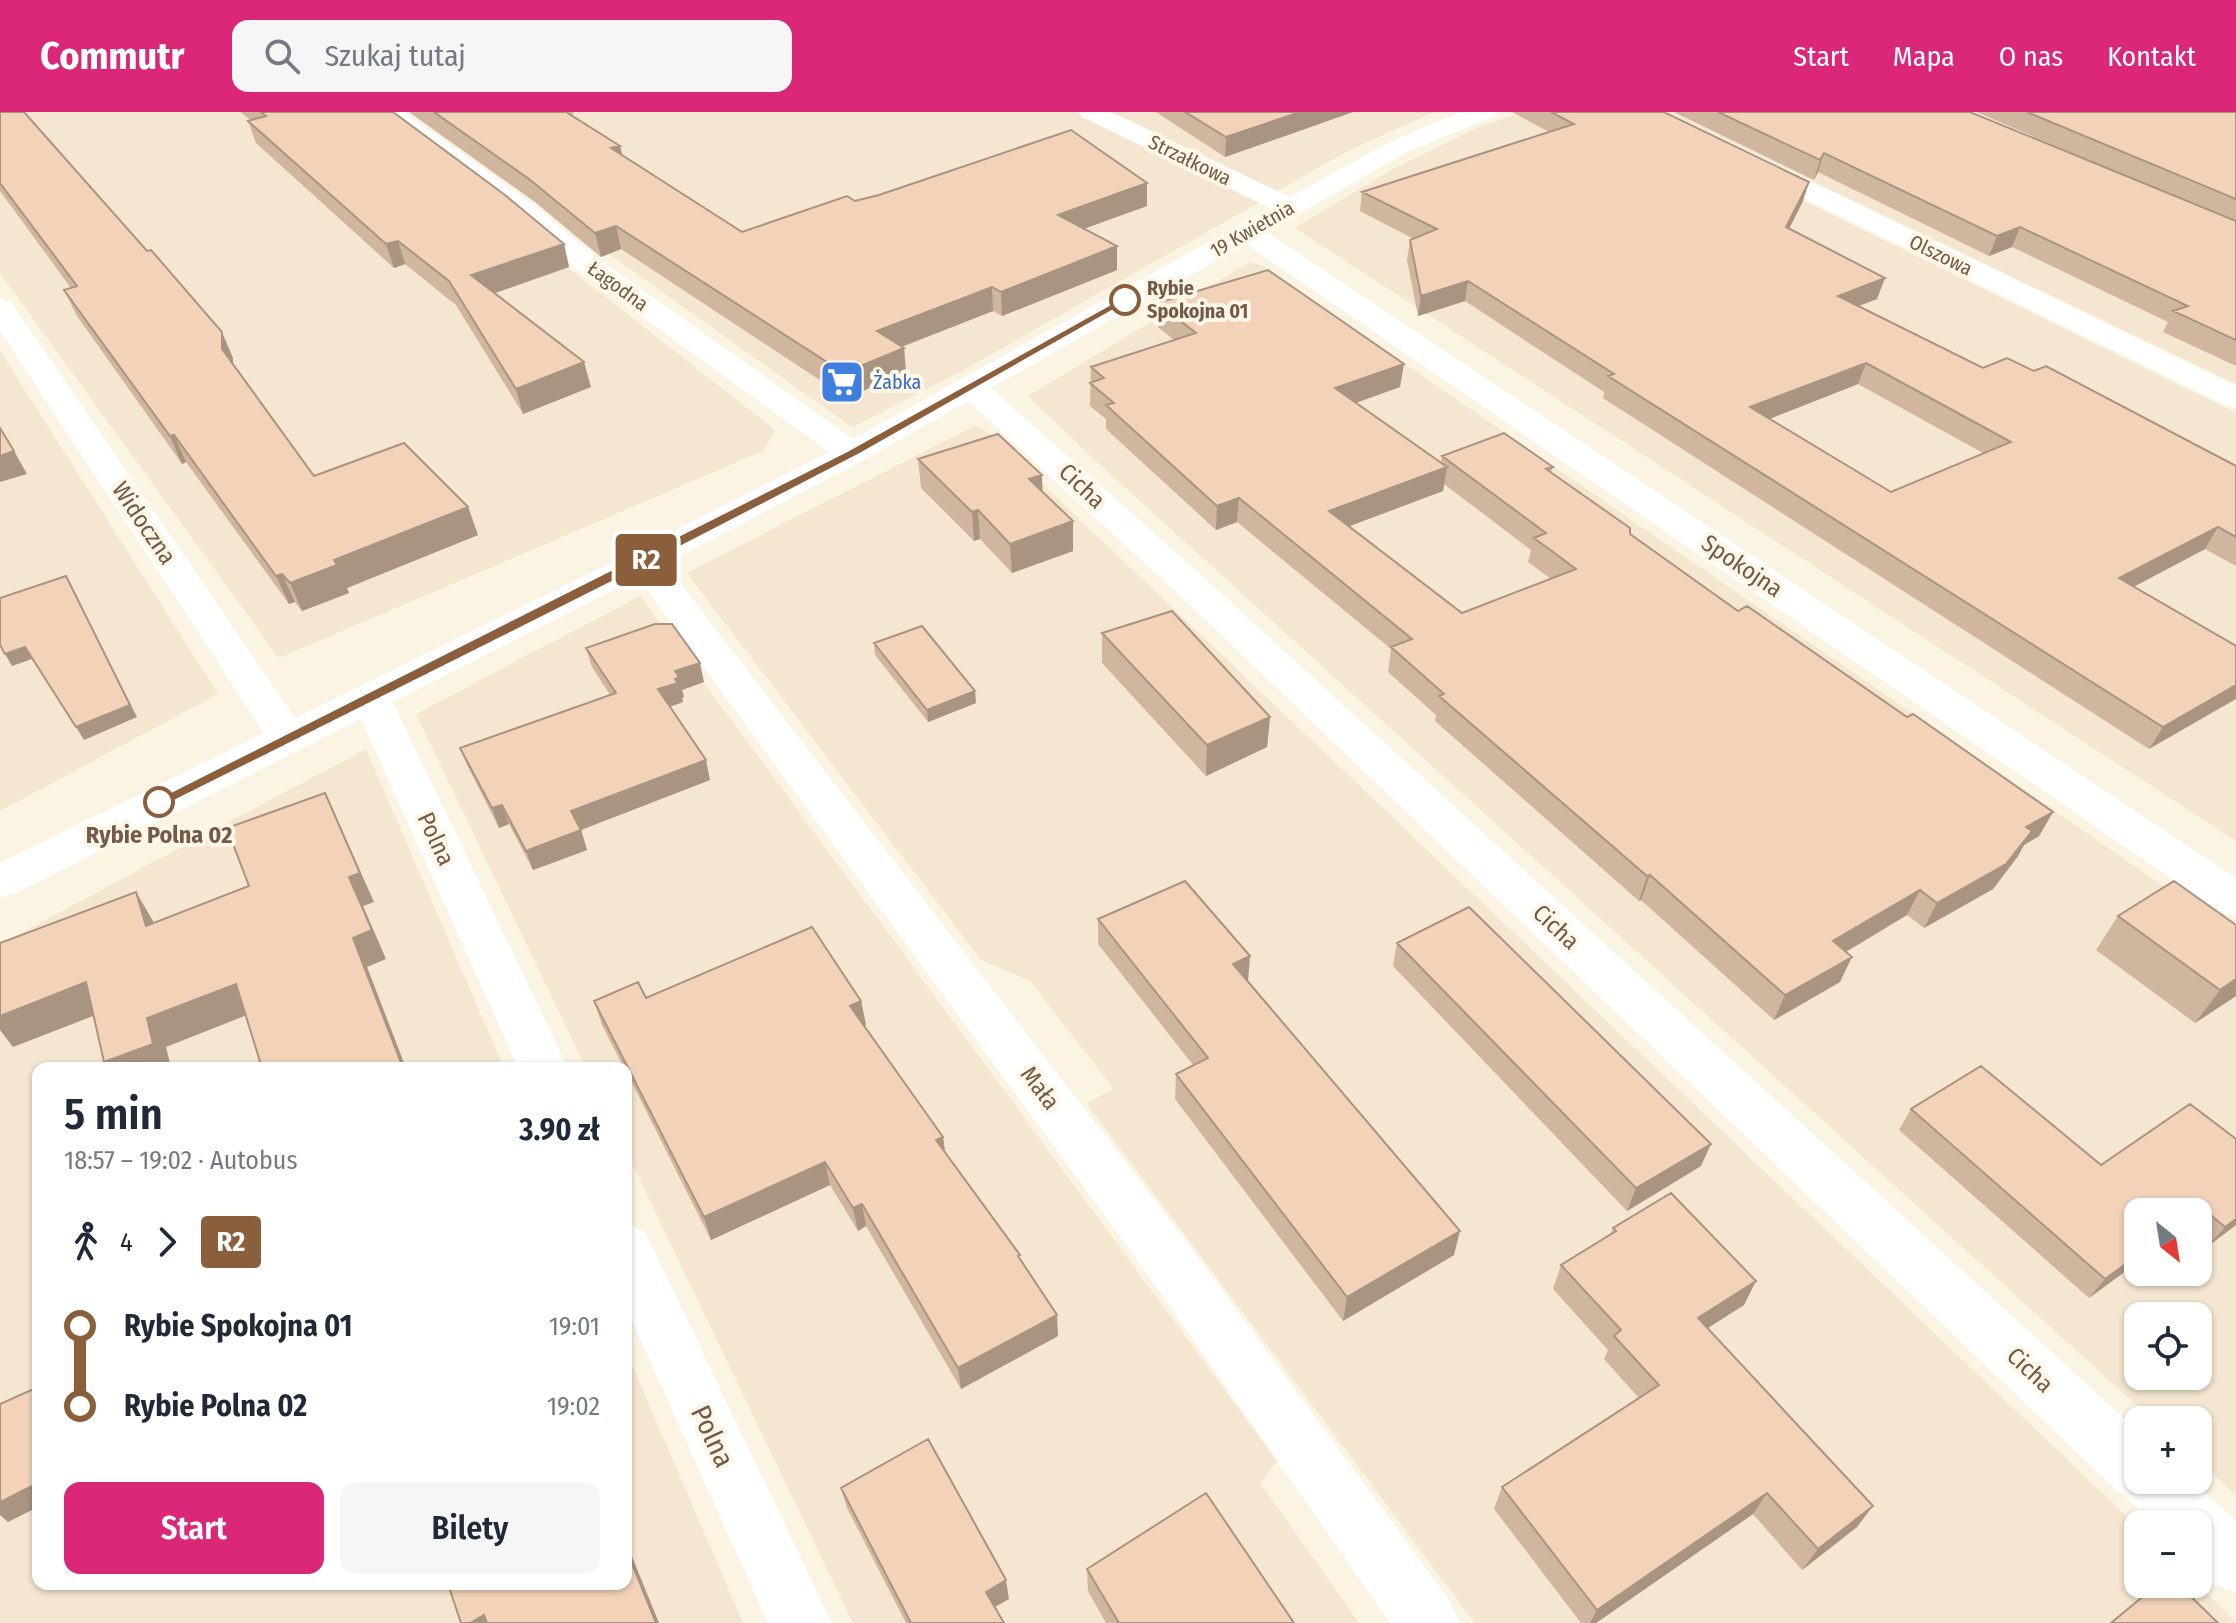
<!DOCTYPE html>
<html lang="pl">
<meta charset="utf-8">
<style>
body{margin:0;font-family:"Fira Sans Condensed",sans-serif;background:#f6f6f7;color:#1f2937;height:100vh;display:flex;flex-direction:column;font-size:30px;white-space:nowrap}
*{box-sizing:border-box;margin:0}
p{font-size:26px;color:#747a83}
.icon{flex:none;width:44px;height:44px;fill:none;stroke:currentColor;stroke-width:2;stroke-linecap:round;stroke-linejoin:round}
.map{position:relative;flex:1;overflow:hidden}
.panel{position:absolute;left:32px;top:950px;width:600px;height:528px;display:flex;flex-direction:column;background:#fff;border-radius:16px;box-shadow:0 2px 6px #0004}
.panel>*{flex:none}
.badge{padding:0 16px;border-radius:6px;font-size:28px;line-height:52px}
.needle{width:52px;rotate:150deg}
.buttons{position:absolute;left:2124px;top:1086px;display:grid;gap:16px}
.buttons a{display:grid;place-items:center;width:88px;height:88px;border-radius:16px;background:#fff;box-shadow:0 2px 6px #0004;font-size:40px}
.map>.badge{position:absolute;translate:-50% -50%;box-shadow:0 0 0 4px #fff}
.legs{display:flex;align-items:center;gap:12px;height:88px;padding:0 32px;font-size:26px}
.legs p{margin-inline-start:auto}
.summary{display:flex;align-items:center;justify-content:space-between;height:136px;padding:0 32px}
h1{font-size:44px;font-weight:600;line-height:60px}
.cta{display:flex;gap:16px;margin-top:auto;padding:16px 32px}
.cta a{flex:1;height:92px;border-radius:16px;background:#db2777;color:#fff;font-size:32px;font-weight:600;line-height:92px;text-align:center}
.cta a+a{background:#f6f6f7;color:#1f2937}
ul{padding:0 32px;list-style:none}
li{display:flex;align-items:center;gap:28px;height:80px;font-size:30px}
li i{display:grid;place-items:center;width:12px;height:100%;margin:0 10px;background:currentColor}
li i::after{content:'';width:20px;height:20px;margin:-10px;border:6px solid;border-radius:50%;background:#fff}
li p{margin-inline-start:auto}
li:first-child i{background:linear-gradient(#0000 50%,currentColor 0)}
li:last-child i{background:linear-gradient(currentColor 50%,#0000 0)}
header{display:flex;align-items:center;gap:48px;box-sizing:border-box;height:112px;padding:0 40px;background:#db2777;color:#fff}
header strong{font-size:38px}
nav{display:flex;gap:44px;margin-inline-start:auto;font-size:28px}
.search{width:560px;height:72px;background:#f6f6f7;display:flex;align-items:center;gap:20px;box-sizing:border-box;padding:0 28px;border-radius:16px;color:#747a83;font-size:30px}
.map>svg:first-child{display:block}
.residential{fill:#f4e6d0;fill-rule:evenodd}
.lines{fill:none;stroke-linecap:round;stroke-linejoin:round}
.minor{fill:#fff;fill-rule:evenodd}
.wall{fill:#d0b59f;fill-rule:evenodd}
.shaded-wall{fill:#a99482}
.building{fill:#f2d3b9;stroke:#a99482;stroke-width:2;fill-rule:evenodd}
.line-1{fill:#8b5e3c;stroke:#fff;stroke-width:2}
.stop-1-dot{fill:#fff;stroke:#8b5e3c;stroke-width:4}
.labels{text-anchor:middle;stroke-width:8;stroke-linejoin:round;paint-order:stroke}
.far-street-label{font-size:20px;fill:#745a48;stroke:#fff7e8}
.far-stop-label{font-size:20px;font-weight:bold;fill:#745a48;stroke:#fff7e8;text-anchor:start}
.far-shop-label{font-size:20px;fill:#366cbe;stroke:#fff7e8;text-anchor:start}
.street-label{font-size:24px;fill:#745a48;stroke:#fff7e8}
.stop-label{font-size:24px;font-weight:bold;fill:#745a48;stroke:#fff7e8}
.near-street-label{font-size:28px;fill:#745a48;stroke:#fff7e8}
</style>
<header>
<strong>Commutr</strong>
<div class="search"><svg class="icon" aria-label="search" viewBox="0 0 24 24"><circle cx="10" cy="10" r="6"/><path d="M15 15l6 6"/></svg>Szukaj tutaj</div>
<nav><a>Start</a><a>Mapa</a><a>O nas</a><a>Kontakt</a></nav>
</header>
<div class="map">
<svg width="2236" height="1511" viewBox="0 0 2236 1511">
<rect width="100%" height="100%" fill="#fcf4e2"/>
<path class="residential" d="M0,0H370L775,318L763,339L279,546L0,161Z
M409,0H1076L1259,88L1258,91L962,259L852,315Z
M1102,0H1434L1350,38L1275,80Z
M1523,0H1623L2236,301V729L1295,116L1393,57L1479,15Z
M1668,0H1921L2236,134V272Z
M1250,150L1261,153L2236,824V1383L2198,1348V1308H2153L1097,350L1028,284ZM2138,1100H2198V1160H2138ZM2138,1204H2198V1264H2138Z
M0,239L218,582L0,699Z
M976,313L990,322L2138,1415V1472H2198L2236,1511H1475L1087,992L1113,976L1030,869L981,848L687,461Z
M640,484L1277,1349L1260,1371L1359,1511H853L626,1039V956H586L416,602Z
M366,637L504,956H38V1472H626V1239L743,1511H0V832Z"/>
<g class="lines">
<path class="minor" d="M376,0H404L533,92L596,145L853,327L1270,96L1082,5L1079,0H1111L1290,85L1391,29L1462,0H1496L1493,5L1409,39L1267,120L2236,766V804L2220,800L1246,132L991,276L1200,462L2138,1319V1368H2192L2236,1409V1481L2214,1472L2198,1457V1412H2151L2124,1382L2117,1379L1174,478L968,289L864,348L663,453L671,459L1186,1129L1450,1489L1460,1511H1390L1148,1163L645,475L635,467L393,590L568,956H518L361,607L16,781L0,786V751L264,621L0,219V187L11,190L295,606L625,444L829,340L576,157L513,104Z
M1635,0H1667L2236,274V296L2225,293L1638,5Z
M626,1112L645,1119L832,1511H768L626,1196Z"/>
</g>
<path class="wall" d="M0,0L233,246V252L314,364L468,395L478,423L347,476L349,481L302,499L295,490L289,492L186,350L182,352L77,204L64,178L71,176L0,79Z
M240,0H393L564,132L569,155L495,181L591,275L523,302L456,193L405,152L394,156L256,31L248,9L251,8Z
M409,0H573V4L620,34L622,43L742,120L855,89L1147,71V94L1084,117L1117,158L1002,204L993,199L902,235L904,236L906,260L847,286L621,137L601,145L535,90Z
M1156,0H1353L1225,45Z
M1512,0H1664L1803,89L1789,117L1877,187L1859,194L1983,256L2034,259L2236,354V454L2205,437L2133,475L2236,534L2149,637L1603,286L1604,280L1465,189L1418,204L1407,148L1410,128L1414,127L1360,99L1362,80L1549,20ZM1858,272L1983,341L1891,380L1769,307Z
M1674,0H1970L2135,68L1976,0H2236V254L2163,220L2168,210L2012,135L1989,144L1818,60L1814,68Z
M1157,191L1400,275L1356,291L1441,351L1442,344L1553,355L1551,361L1630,422L1738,499L2053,700L2039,724L2024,733L2018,744L1993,777L1924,816L1907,803L1846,840L1840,870L1774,908L1641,788L1639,789L1435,609L1436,603L1388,560L1391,537L1237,410L1216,418L1106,317V307L1090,294L1091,255L1174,228L1157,214ZM1444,372L1531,438L1528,450L1551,467L1462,501L1349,414L1443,379Z
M918,347L1043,380L1073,409V439L1012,461L980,427L974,429L921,376Z
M1102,521L1270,605L1267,635L1206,664L1102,551Z
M874,531L976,591L928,610L875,543Z
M586,536L704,570L682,578L684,585L682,586L683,590L670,595L710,668L581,718L587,738L533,758L509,712L499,716L468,655L460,636L610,583L592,555Z
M2118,804L2236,813V884L2195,911L2096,838Z
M1098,807L1248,870L1454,1143L1343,1209L1175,987L1176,962L1193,953L1098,832Z
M1397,831L1701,1054L1627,1099L1393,854Z
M646,886L861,889L866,913L864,914L943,1025L945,1040L1021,1148L1058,1224L961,1277L866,1114L858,1119L830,1073L711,1128L626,959V956H624L602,913L594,889Z
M2190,992L2236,1113L2208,1134L2198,1126V1100L2138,1150L2089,1186L1899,1018L1911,997L2101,1053Z
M1613,1116L1744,1193L1707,1216L1857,1415L1802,1458L1753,1402L1596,1511H1581L1494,1397L1502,1375L1639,1286L1604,1247L1608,1238L1553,1177L1561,1153L1611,1122Z
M841,1376L1009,1487L995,1495L1004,1511H906L847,1396Z
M1087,1457L1294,1511H1106L1088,1479Z"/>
<path class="shaded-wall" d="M1300,0H1353L1225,45L1226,25Z
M620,34L625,56L611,36Z
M1824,41L1818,60L1814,68L1820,48Z
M1809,70L1803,89L1780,135L1786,115Z
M1147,71V94L1058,126V103Z
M616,114L621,137L601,145L595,121Z
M2020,115L2012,135L1989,144L1997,124Z
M398,129L405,152L394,156L386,132Z
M564,132L569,155L478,187L471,163Z
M1117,134V158L1002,204L1001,180Z
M1885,166L1877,187L1832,204L1838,184Z
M1468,169L1465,189L1418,204L1421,184Z
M992,175L993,199L880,243L877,219Z
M222,220L233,246V264L222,237Z
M904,236L906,260L847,286L844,261Z
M584,250L591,275L523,302L516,277Z
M1866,251L1858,272L1744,317L1750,295Z
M1404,252L1400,275L1333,299L1335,276Z
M174,323L186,350L182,352L170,324Z
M14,339L27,362L0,370V344Z
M1447,355L1443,379L1326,423L1329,399Z
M1042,363L1043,392L1029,367Z
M1239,386L1237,410L1216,418L1217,394Z
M468,395L478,423L347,476L349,481L302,499L290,471L334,448Z
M978,398L980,427L974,429L972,400Z
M1073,409V439L1012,461L1010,432Z
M2218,415L2205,437L2107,489L2119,466Z
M282,462L295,490L289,492L276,464Z
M66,464L137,605L84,628L76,615Z
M25,535L32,547L12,554L5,542Z
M700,551L704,570L682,578L684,585L682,586L683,590L663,597L658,577L675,559Z
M2236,573V587L2149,637L2163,615Z
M975,579L976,591L928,610L927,598Z
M1270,605L1267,635L1206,664L1207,633Z
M706,648L710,668L578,719L571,699Z
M325,681L374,790L363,794L386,847L367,855L406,956H403L353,826L349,765Z
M502,693L509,712L499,716L492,696Z
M2053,700L2039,724L2024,733L2018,744L1993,777L1924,816L1937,791L2026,715Z
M581,718L587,738L533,758L526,739Z
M1650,763L1641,788L1639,789L1647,764Z
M1920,778L1907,803L1822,854L1833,829Z
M136,780L153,809L164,842L146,814Z
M1250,844L1248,870L1233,852Z
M1852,845L1840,870L1774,908L1785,883Z
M2236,867V884L2195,911L2220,878Z
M86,870L106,899L13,935L0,918V904Z
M236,872L252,901L166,935L171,956H109L104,950L147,906Z
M861,889L866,913L855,918L850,894Z
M943,1025L946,1048L936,1028Z
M1711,1032L1701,1054L1627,1099L1636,1076Z
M825,1050L830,1073L711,1128L704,1105Z
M862,1092L866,1114L858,1119L853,1096Z
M2236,1107V1113L2208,1134L2225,1115Z
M1460,1119L1454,1143L1343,1209L1347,1185Z
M2138,1143V1150L2089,1186L2105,1167Z
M1756,1169L1744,1193L1686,1230L1698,1206Z
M1057,1203L1058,1224L961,1277L958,1256Z
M38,1371V1395L8,1410L0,1403V1390Z
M1767,1381L1753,1402L1596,1511H1590L1597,1498Z
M1873,1394L1857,1415L1802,1458L1818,1437Z
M626,1430L659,1511H656L626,1437Z
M1006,1468L1009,1487L989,1498L986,1480Z
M484,1503L490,1511H470Z"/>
<path class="building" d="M0,0H24L147,139L151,138L222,220V237L314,364L404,331L468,395L334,448L337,453L290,471L282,462L276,464L174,323L170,324L64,178L77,174L0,71Z
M261,0H393L505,83L564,132L471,163L584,250L516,277L449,169L398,129L386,132L248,9L266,4Z
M434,0H566L620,34L611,36L742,120L847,84L855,89L879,83L1071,18L1147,71L1058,103L1117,134L1001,180L992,175L877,219L904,236L844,261L616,114L595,121L529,67Z
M1185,0H1300L1226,25Z
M1551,0H1664L1809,70L1786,115L1885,166L1838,184L1983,256L2007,246L2034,259L2046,254L2236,354V425L2218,415L2119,466L2236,534V573L2163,615L1608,264L1614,262L1468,169L1421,184L1410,128L1437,117L1362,80L1574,12ZM1866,251L2011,330L1891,380L1750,295Z
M1718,0H1970L2236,109V228L2173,199L2188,194L2020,115L1997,124L1824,41L1820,48Z
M2027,0H2236V87Z
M1268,158L1404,252L1335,276L1447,355L1329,399L1462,501L1576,457L1534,426L1546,421L1442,344L1504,321L1553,355L1546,357L1630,416V422L1738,499L1747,494L1907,605L1913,602L2053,700L2026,715L2032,719L2006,752L1937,791L1920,778L1833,829L1852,845L1785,883L1650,763L1647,764L1439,584L1444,582L1391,535L1412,527L1239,386L1217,394L1106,293L1114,291L1090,271L1104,266L1091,255L1196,221L1157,191Z
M0,316L14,339L0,344Z
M998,322L1042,363L1029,367L1073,409L1010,432L978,398L972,400L918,347Z
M66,464L130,593L76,615L25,535L5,542L0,533V486Z
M1172,499L1270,605L1207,633L1102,521Z
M655,512H672L700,551L675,559L679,565L675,567L678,571L658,577L706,648L571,699L581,718L526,739L502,693L492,696L460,636L616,581L586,536Z
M922,514L975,579L927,598L874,531Z
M325,681L360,761L349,765L372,818L353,826L403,956H262L236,872L147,906L153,932L104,950L86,870L0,904V831L136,780L146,814L249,774L227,716Z
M1185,769L1250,844L1233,852L1460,1119L1347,1185L1176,962L1208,946L1098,807Z
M2174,769L2236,813V867L2220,878L2118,804Z
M1469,795L1711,1032L1636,1076L1397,831Z
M812,815L861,889L850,894L943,1025L936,1028L1020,1143L1018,1144L1057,1203L958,1256L862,1092L853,1096L825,1050L704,1105L594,889L638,870L646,886Z
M1981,954L2101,1053L2190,992L2236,1027V1107L2225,1115L2202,1096L2197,1100H2138V1143L2105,1167L1911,997Z
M1671,1081L1756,1169L1698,1206L1873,1394L1818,1437L1767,1381L1597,1498L1502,1375L1659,1273L1614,1224L1621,1218L1561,1153L1616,1119L1613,1116Z
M38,1275V1371L0,1390V1292Z
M928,1327L1006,1468L986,1480L1004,1511H911L841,1376Z
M1206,1381L1294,1511H1119L1087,1457Z
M626,1437L656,1511H487L484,1503L470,1511H461L448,1472H626Z
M2158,1472H2178L2218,1511H2111Z"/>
<path class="line-1" d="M1122,186L1131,188L856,344L616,468L164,694H153L151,690L847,339Z"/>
<defs>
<g id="supermarket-square" transform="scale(2.3)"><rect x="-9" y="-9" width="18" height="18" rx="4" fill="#3f7fe0" stroke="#fff7e8"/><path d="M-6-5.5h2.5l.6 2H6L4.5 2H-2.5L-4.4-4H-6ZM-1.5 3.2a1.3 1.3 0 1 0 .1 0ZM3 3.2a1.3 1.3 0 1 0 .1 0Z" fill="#fff"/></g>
</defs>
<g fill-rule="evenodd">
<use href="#supermarket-square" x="842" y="270"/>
</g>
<g class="stop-1-dot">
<circle cx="1125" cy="188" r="14"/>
<circle cx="159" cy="690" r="14"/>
</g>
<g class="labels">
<g class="far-street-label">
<text transform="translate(1190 48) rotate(26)" y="7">Strzałkowa</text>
<text transform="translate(1252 117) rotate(-30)" y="7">19 Kwietnia</text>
<text transform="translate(1941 143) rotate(26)" y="7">Olszowa</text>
<text transform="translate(618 174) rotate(36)" y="7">Łagodna</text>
</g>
<g class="far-stop-label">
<text x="1147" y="183">Rybie<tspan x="1147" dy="23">Spokojna 01</tspan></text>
</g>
<g class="far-shop-label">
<text x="873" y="277">Żabka</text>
</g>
<g class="street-label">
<text transform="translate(1082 374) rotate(43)" y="8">Cicha</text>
<text transform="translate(144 411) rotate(56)" y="8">Widoczna</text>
<text transform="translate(1742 454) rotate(34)" y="8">Spokojna</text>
<text transform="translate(436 727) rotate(65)" y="8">Polna</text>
<text transform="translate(1556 815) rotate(43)" y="8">Cicha</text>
<text transform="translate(1040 976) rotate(53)" y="8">Mała</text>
<text transform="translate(2030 1258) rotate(43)" y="8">Cicha</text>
</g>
<g class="stop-label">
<text x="159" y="731">Rybie Polna 02</text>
</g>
<g class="near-street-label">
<text transform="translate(713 1324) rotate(65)" y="10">Polna</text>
</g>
</g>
</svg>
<div class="buttons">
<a><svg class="needle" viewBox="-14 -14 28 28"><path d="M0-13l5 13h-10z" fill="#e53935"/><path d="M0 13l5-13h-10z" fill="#747a83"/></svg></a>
<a><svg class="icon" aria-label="locate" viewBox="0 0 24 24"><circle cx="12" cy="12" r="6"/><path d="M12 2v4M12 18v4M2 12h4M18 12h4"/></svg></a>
<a>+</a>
<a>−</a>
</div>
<b class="badge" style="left:646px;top:448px;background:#8b5e3c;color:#fff">R2</b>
<section class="panel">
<div class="summary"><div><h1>5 min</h1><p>18:57 – 19:02 · Autobus</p></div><b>3.90 zł</b></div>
<div class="legs"><svg class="icon" aria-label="walk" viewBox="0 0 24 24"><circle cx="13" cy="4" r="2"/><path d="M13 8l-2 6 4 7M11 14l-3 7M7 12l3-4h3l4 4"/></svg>4<svg class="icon" aria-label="forward" viewBox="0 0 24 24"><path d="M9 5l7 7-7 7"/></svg><b class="badge" style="background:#8b5e3c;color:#fff">R2</b></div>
<ul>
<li><i style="color:#8b5e3c"></i><b>Rybie Spokojna 01</b><p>19:01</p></li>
<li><i style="color:#8b5e3c"></i><b>Rybie Polna 02</b><p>19:02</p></li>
</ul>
<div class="cta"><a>Start</a><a>Bilety</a></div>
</section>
</div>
